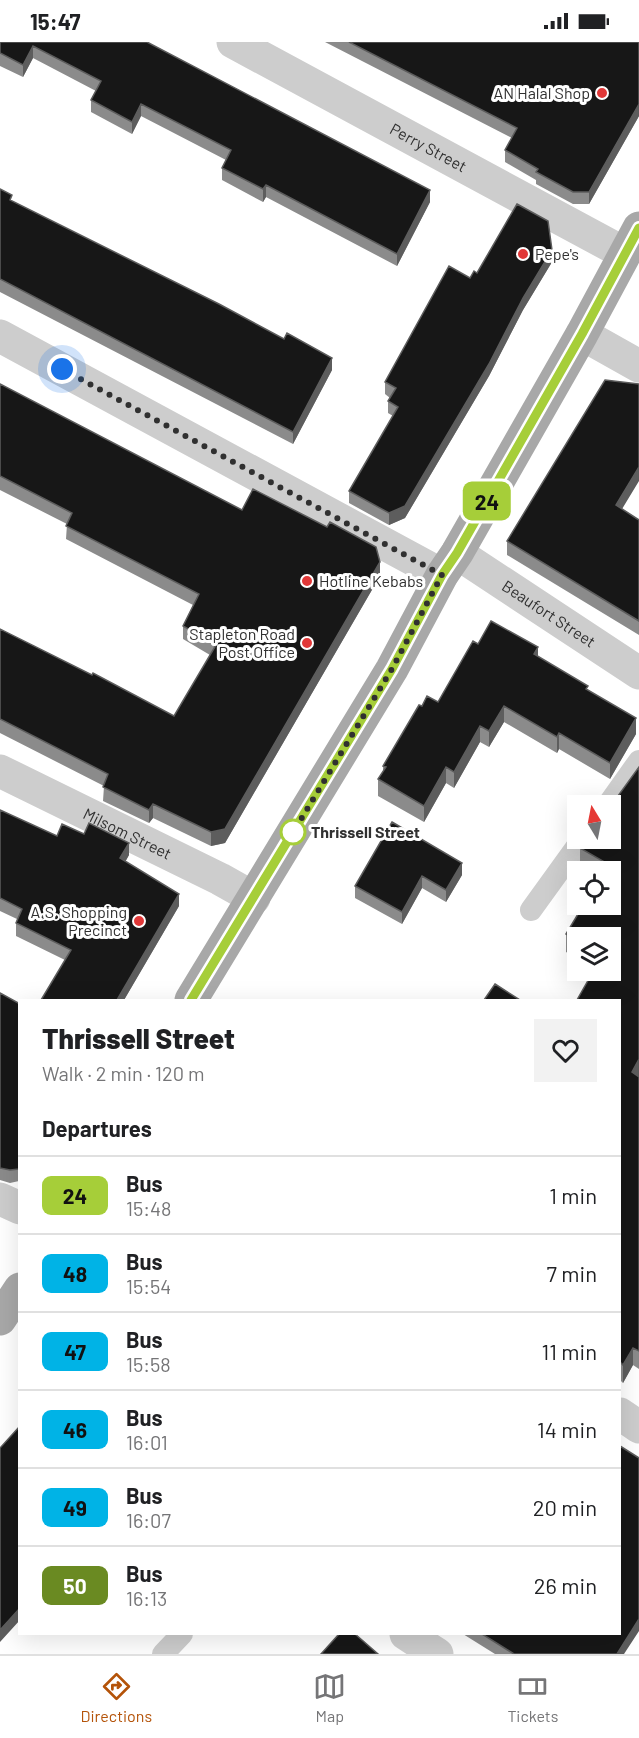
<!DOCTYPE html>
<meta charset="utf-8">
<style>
body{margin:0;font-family:Barlow,sans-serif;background:#f2f2f2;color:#202124;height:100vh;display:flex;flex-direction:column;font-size:22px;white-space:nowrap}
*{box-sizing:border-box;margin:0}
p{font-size:20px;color:#757577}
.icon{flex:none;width:33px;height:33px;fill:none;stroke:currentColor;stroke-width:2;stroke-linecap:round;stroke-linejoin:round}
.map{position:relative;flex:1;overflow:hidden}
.details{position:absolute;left:18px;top:957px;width:603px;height:636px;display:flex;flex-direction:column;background:#fff;border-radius:0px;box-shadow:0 6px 24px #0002}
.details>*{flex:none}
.badge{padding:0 12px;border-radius:9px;font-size:21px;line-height:39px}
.needle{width:39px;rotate:350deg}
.buttons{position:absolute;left:567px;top:753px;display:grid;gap:12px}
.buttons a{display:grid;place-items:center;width:54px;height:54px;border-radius:0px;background:#fff;box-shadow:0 6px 24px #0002;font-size:30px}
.you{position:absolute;width:30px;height:30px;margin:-15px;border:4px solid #fff;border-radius:50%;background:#1a73e8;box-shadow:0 0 0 9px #1a73e833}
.map>.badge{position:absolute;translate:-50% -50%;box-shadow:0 0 0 3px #fff}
h2{padding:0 24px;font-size:22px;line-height:54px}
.round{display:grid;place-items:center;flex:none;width:63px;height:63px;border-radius:0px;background:#f2f2f2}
.head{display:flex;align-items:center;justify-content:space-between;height:102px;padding:0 24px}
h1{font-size:28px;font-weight:800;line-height:45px}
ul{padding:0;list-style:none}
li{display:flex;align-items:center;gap:18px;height:78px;padding:0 24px;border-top:2px solid #e0e0e0}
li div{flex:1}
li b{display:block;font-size:22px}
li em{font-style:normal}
li .badge{min-width:66px;font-weight:700;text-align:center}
.status{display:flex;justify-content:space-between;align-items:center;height:42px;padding:0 30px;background:#fff;direction:ltr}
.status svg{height:16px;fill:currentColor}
.tabs{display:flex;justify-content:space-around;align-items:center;height:84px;border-top:2px solid #e0e0e0;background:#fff;font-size:16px;color:#757577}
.tabs a{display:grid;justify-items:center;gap:3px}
.tabs .selected{color:#b45309}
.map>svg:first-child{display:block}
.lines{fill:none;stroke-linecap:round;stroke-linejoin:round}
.service{stroke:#cdcdcd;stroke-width:22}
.minor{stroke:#cdcdcd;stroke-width:33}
.primary{stroke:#a8a8a8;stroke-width:33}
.wall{fill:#8b8b8b}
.shaded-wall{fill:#5d5d5d}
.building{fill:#171717;stroke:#5d5d5d;stroke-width:1.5}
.line-casing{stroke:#fff;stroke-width:14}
.line{stroke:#a6ce39;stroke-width:9}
.walk{stroke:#303030;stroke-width:6;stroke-dasharray:0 10.8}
.poi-dot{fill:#e13838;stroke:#fff;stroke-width:2}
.stop-dot{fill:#fff;stroke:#a6ce39;stroke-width:3}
.labels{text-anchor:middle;stroke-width:6;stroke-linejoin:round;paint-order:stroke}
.poi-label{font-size:16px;fill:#303030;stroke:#fff;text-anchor:end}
.street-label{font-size:16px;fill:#303030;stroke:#fff}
.stop-label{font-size:16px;font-weight:bold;fill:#303030;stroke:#fff;text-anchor:start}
</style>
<div class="status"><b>15:47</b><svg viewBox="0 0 49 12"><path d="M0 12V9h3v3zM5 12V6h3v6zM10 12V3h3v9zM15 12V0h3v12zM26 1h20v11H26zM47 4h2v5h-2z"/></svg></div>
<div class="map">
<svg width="639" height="1612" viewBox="0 0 639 1612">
<rect width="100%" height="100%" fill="#fff"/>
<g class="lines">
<path class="service" d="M607,764L639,719
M531,868L583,796
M163,1612L182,1592"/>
<g class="minor">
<path id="s1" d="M233,0L624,211"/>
<path d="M582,292L639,324"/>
<path d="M0,294L442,533"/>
<path id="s2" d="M457,511L639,631"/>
<path id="s3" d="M0,729L220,837L254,856"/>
<path d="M0,1157L20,1166"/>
<path d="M620,1372L639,1385"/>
<path d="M406,1592L437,1612"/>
</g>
<path class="primary" d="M191,958L392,627L442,533L457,511L582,292L639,186
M0,1277L20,1247"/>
</g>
<path class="wall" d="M0,0H147L430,160L397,224L266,155L263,160L222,138V126L226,118L141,74L132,92L91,70V58L96,49L33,16L23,35L0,24Z
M325,0H639V74L589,162H573L536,142V138L505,120V108L512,96Z
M0,147L12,159L332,328L293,402L0,250Z
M552,220L523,268L489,334L405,476L389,483L349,461V449L393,374L388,371V359L390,356L385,352V340L470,236Z
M0,342L242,468L380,534L225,801L211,804L153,776L149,781L103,759L104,744L0,691V587L174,674L210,613L183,597V584L193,563L66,497L67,482L0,448Z
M622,467L639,478V593L507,513V499Z
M538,614L588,649L636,692L610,737L559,707L557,711L504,680L489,705L480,700L454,746L446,741L424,780L378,754V737L383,730V724L422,664L438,660Z
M639,725V1327L633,1323L623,1341L620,1338V958L610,928V896H578V917L566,910V892L610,830H591L580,823V806L613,758L618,754Z
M0,768L57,794L129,813L125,820L179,864L124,958H41L65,918L16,894V881L17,877L0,869Z
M462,821V833L446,860L422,846L402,882L355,856V844Z
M0,951L20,962L19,1139L10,1141L0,1138Z
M463,1592H620L624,1612H495Z"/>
<path class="shaded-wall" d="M33,4V16L23,35V23Z
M141,62V74L132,92V80Z
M639,62V74L589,162V150Z
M266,143V155L263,160V147Z
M430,148V160L397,224V212Z
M552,208V220L523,268L489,334L405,476L389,483V471Z
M332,316V328L293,402V390Z
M639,425V439L616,477V463Z
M380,520V534L225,801L211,804V790Z
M538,605V622L534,612Z
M504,664V680L489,705V689Z
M636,676V692L610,737V721Z
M480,684V700L454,746V730Z
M559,691V707L557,711V695Z
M446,725V741L424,780V764Z
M153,762V776L149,781V768Z
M129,801V813L120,829V816Z
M462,821V833L446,860V848Z
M422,834V846L402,882V870Z
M179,852V864L124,958H117Z
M639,1017V1035L632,1030Z
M633,1306V1323L623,1341V1323Z
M20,1566V1578L0,1600V1588Z
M639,1577V1589L624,1612H617Z"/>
<path class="building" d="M0,0H147L430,148L397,212L266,143L263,147L222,126L231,108L141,62L132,80L91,58L101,39L33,4L23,23L0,11Z
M349,0H639V62L589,150H573L536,130L538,127L505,108L517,86Z
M0,147L12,153L10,158L219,262L284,297L287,291L332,316L293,390L0,237Z
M517,162L548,179L552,208L523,256L489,322L405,464L389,471L349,449L398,365L388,359L396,346L385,340L449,224L470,236L474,229L477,231Z
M605,338L639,342V425L616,463L639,478V579L507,499Z
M0,342L242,468L253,447L327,485L330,480L376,505L380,520L225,787L211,790L153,762L149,768L103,745L108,732L0,677V587L92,633L93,631L174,674L216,603L183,584L199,552L66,484L72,471L0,434Z
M491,579L538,605L534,612L588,644L586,647L636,676L610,721L559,691L557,695L504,664L489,689L480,684L454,730L446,725L424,764L378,737L386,725L383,724L419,663L422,664L427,654L438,660L473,599L478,602Z
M639,725V1017L632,1030L639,1035V1309L633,1306L623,1323L620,1320V958H577L594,928H610V896H578V899L566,892L584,862H610V830H604L608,822L580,806L587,796H610V764H605L607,760L613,758L618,754Z
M0,768L57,794L62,782L84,792L89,781L129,801L120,816L179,852L117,958H41L71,908L16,881L22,867L0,856Z
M392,780L462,821L446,848L422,834L402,870L355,844Z
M495,942L520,958H484Z
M0,951L20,962V1125L19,1127L10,1128L0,1126Z
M20,1384V1566L0,1588V1406Z
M620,1404L639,1416V1577L617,1612H514L482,1592H620Z
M339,1592H355L378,1612H321Z"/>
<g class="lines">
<g class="line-casing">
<path id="line" d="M191,958L392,627L442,533L457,511L582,292L639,186"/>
</g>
<use href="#line" class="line"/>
<path class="walk" d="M62,327L442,533L392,627L292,792L293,790"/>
</g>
<g class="poi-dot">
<circle cx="602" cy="51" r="6"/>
<circle cx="523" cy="212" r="6"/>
<circle cx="307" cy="539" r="6"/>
<circle cx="307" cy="601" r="6"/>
<circle cx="139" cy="879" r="6"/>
</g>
<circle class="stop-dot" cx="293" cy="790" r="12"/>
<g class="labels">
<g class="poi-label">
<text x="590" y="57">AN Halal Shop</text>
<text x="535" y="218" text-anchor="start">Pepe's</text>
<text x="319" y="545" text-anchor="start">Hotline Kebabs</text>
<text x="295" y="598">Stapleton Road<tspan x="295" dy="18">Post Office</tspan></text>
<text x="127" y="876">A.S. Shopping<tspan x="127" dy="18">Precinct</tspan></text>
</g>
<g class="street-label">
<text dy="6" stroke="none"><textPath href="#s1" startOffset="222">Perry Street</textPath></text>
<text dy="6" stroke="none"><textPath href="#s2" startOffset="110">Beaufort Street</textPath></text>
<text dy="6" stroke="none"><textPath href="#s3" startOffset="142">Milsom Street</textPath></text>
</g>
<g class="stop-label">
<text x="311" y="796">Thrissell Street</text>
</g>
</g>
</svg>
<div class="buttons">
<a><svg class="needle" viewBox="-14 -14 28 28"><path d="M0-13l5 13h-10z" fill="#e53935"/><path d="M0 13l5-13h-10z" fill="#757577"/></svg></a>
<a><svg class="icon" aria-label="locate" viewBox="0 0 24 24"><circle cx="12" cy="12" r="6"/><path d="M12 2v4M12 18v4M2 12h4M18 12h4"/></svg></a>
<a><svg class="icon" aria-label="layers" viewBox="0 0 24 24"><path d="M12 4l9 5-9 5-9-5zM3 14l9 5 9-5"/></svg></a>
</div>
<div class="you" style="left:62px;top:327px"></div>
<b class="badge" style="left:487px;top:459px;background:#a6ce39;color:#111">24</b>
<section class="details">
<div class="head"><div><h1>Thrissell Street</h1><p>Walk · 2 min · 120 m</p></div><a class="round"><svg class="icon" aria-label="heart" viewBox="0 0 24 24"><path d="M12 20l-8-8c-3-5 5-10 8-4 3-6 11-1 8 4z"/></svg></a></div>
<h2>Departures</h2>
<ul>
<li><span class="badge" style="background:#a6ce39;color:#111">24</span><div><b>Bus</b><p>15:48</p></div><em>1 min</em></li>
<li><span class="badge" style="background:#00b3e6;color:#111">48</span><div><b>Bus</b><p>15:54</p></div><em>7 min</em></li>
<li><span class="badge" style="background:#00b3e6;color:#111">47</span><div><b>Bus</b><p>15:58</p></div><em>11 min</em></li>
<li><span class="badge" style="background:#00b3e6;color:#111">46</span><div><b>Bus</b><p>16:01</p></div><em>14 min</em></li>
<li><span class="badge" style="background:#00b3e6;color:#111">49</span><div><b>Bus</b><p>16:07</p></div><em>20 min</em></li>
<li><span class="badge" style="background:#6a8a22;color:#fff">50</span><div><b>Bus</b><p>16:13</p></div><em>26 min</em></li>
</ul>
</section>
</div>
<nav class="tabs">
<a class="selected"><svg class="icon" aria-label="directions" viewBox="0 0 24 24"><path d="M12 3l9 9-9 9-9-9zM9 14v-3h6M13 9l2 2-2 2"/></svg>Directions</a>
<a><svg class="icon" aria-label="map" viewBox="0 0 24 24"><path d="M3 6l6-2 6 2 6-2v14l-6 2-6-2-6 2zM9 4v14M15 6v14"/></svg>Map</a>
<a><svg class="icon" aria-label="tickets" viewBox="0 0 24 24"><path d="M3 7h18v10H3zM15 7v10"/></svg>Tickets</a>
</nav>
